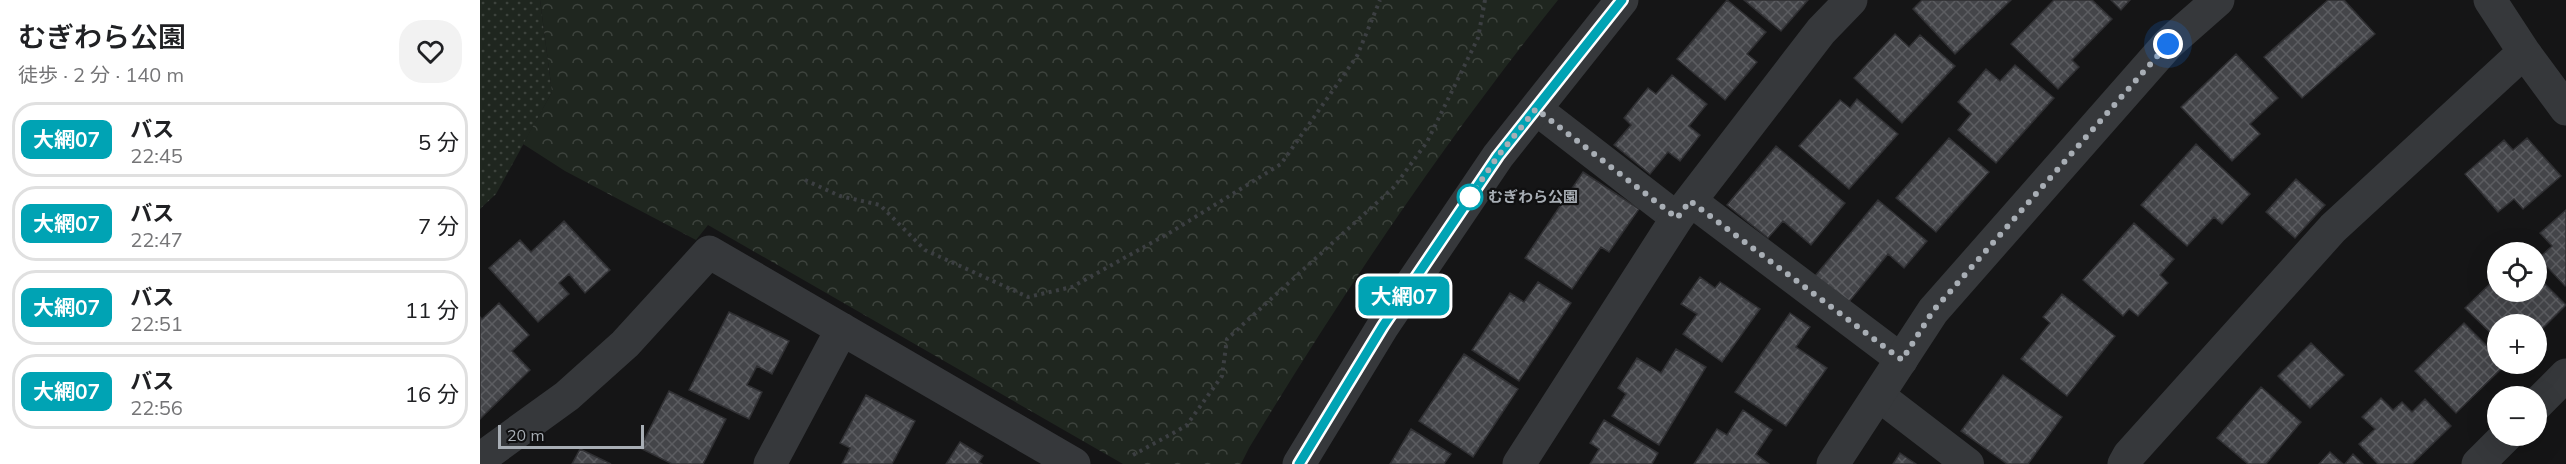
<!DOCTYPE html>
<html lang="ja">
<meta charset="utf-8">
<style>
body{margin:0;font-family:Mulish,"Noto Sans JP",sans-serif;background:#f2f2f2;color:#202124;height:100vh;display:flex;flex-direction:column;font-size:22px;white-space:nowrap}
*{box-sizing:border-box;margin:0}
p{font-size:20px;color:#757577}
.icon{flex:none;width:33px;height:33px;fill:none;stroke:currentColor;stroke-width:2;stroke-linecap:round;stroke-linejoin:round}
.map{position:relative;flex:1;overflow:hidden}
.panel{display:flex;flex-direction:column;background:#fff;width:480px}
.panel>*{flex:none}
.badge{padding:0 12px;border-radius:9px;font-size:21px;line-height:39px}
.buttons{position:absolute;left:2007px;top:242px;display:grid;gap:12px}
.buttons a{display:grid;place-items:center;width:60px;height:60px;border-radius:50%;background:#fff;box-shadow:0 6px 24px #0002;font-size:30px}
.scale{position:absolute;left:18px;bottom:15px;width:146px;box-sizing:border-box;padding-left:6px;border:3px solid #a8aeb5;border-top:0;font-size:16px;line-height:21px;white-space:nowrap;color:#a8aeb5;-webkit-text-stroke:4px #101011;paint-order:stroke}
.you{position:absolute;width:30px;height:30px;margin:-15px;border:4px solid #fff;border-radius:50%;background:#1a73e8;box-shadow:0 0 0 9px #1a73e833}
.map>.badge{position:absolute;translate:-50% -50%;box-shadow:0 0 0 3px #fff}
.round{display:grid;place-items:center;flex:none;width:63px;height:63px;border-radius:24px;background:#f2f2f2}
.overview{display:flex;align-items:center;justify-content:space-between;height:102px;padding:0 18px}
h1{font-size:28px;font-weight:600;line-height:45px}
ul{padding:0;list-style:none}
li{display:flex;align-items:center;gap:18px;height:75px;margin:0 12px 9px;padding:0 6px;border:3px solid #e0e0e0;border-radius:24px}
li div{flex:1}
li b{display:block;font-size:22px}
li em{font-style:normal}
li .badge{min-width:66px;font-weight:700;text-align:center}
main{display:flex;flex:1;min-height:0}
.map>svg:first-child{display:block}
.grass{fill:url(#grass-dots)}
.park{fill:url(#park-crowns)}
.building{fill:url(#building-cross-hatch);stroke:#2f2f32;stroke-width:1.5}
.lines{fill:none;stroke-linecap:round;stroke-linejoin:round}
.path{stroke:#3c3f42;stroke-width:4;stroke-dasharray:3 4.5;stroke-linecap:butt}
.pedestrian{stroke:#36383b;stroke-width:32}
.minor{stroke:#36383b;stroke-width:33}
.tertiary{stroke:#36383b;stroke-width:33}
.line-casing{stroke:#fff;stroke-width:14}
.line{stroke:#00a3b4;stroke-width:9}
.walk{stroke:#a8aeb5;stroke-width:6;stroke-dasharray:0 10.8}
.stop-dot{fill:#fff;stroke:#00a3b4;stroke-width:3}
.labels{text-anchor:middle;stroke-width:4.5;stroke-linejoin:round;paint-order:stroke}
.stop-label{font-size:15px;font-weight:bold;fill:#a8aeb5;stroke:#101011;text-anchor:start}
</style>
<main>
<section class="panel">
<div class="overview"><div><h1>むぎわら公園</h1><p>徒歩 · 2 分 · 140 m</p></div><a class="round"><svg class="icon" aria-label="heart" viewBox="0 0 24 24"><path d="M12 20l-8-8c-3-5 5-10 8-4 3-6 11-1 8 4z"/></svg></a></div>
<ul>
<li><span class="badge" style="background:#00a3b4;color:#fff">大網07</span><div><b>バス</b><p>22:45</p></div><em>5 分</em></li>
<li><span class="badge" style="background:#00a3b4;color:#fff">大網07</span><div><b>バス</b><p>22:47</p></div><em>7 分</em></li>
<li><span class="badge" style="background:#00a3b4;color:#fff">大網07</span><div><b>バス</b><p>22:51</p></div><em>11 分</em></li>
<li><span class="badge" style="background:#00a3b4;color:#fff">大網07</span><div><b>バス</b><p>22:56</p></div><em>16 分</em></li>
</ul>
</section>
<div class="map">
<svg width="2086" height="464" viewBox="0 0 2086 464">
<defs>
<pattern id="grass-dots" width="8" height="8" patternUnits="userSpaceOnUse" patternTransform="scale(1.5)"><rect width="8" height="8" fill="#1f261f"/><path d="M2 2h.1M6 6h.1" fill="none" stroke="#3d433d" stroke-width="1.8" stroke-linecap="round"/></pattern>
<pattern id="park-crowns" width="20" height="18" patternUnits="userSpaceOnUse" patternTransform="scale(1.5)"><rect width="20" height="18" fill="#1f261f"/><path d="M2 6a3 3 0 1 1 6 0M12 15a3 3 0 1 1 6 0" fill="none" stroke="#3d433d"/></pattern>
<pattern id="building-cross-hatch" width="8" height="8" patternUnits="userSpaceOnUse" patternTransform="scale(1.5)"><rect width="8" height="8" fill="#444549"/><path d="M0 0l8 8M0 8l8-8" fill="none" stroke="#5c5d61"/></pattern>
</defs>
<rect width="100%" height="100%" fill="#151516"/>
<path class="grass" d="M0,0H60L72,92L16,194L0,209Z"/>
<path class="park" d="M60,0H1078C964,142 863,292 769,448L761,464H643L228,225L216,240L85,171L43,144L72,92Z"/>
<path class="building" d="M1247,0L1286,32L1267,54L1277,62L1245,100L1197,59Z
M1264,0H1328L1301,31Z
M1442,0H1531L1475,54L1433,9Z
M1574,0H1612L1632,19L1592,60L1599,67L1578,89L1531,44Z
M1631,0H1650L1641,10Z
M1848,0H1864L1895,34L1822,98L1784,57Z
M1415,34L1429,47L1440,35L1475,66L1422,123L1374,78Z
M1756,54L1798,98L1770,124L1780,134L1752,161L1701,107Z
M1535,65L1574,98L1516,163L1478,130L1491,114L1478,102L1506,69L1520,81Z
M1192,75L1227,104L1209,126L1220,135L1200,161L1188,152L1170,174L1134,145L1151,125L1144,118L1168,88L1176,94Z
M1377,99L1418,134L1369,189L1319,146L1360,100L1370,108Z
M1469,138L1509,172L1456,232L1416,198Z
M2047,138L2081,176L2043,209L2034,199L2018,212L1985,174L2024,140L2033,150Z
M1716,144L1770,194L1742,224L1734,217L1707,246L1661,205Z
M1296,146L1365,203L1331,245L1303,221L1288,238L1247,205Z
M1103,172L1159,209L1129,252L1121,247L1092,289L1045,258Z
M1816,179L1845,205L1815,238L1786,212Z
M1398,200L1447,241L1424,268L1408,254L1368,303L1335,276Z
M2086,210V285L2085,286L2059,258L2072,246L2060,233Z
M84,221L130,270L105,293L89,274L79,283L89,294L58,322L9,268L40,240L51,252Z
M1654,223L1694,259L1680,275L1688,283L1658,316L1649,309L1643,316L1603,280Z
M2056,275L2086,305L2056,335V324H2018V340L1985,308L2018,276V291H2056Z
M1220,277L1235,288L1240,282L1280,309L1242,362L1203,334L1217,314L1201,304Z
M1058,282L1091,303L1039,381L992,350L1030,293L1044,302Z
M1582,294L1635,336L1587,396L1541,359L1570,323L1563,317Z
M19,303L49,335L32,351L50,370L0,419V317L2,319Z
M249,312L309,341L292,374L277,366L267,385L282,392L269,419L209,390Z
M1310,313L1330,327L1316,347L1347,368L1306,426L1255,392Z
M1984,323L2018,357V363L2025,365L1976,413L1935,371Z
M1831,343L1864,375L1830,408L1798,376Z
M1196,349L1226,367L1179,445L1132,416L1146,394L1138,388L1157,358L1181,373Z
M984,354L1038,389L993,457L939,421Z
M1523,375L1582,417L1548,464H1527L1481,431Z
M1781,387L1821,422L1786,464H1768L1737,438Z
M189,391L246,419L223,464H192L160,448Z
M386,395L435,421L412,464H362L370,448L360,443Z
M1901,398L1913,410L1922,402L1932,412L1945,399L1971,426L1932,464H1898L1879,444L1895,429L1882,417Z
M1263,410L1292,430L1276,454L1289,464H1214L1237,429L1247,435Z
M1124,420L1178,453L1172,464H1110L1119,449L1110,443Z
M931,429L971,454L964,464H910Z
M480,442L503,456L499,462L502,464H466Z
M100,449L131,464H92Z
M1850,452L1863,464H1839Z
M1420,453L1436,464H1413Z
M1873,454L1883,464H1865Z"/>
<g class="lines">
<path class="path" d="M325,180L360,196L400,205L445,250L548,297L592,287L691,232L801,164L877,56L900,0
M653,455L706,426L742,376L747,339L914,187L947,142L998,38L1005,0"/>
<path class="pedestrian" d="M1056,109L1197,218
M1211,201L1422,360
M1398,395L1488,464"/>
<path class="minor" d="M2010,0L2044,52L2086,109
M2056,405L2086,375
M0,459L87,396L145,344L229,252L594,464
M290,464L362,329
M1039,464L1197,218L1341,31L1371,0
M1353,464L1453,311L1688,44L1738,0
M1644,464L1649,455L1853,228L2044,52
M1998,464L2027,435"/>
<path class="tertiary" d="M819,464L903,326L1018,156L1142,0"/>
</g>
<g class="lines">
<g class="line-casing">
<path id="line" d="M819,464L903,326L1018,156L1142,0"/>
</g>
<use href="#line" class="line"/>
<path class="walk" d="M990,197L1018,156L1056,109L1197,218L1210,201L1422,360L1453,311L1688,44"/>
</g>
<circle class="stop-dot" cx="990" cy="197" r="12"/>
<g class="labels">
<g class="stop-label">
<text x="1008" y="202">むぎわら公園</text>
</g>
</g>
</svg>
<div class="buttons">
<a><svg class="icon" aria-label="locate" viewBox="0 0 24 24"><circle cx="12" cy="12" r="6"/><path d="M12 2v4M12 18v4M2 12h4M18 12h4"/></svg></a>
<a>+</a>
<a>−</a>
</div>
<div class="scale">20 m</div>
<div class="you" style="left:1688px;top:44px"></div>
<b class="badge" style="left:924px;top:296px;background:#00a3b4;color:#fff">大網07</b>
</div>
</main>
